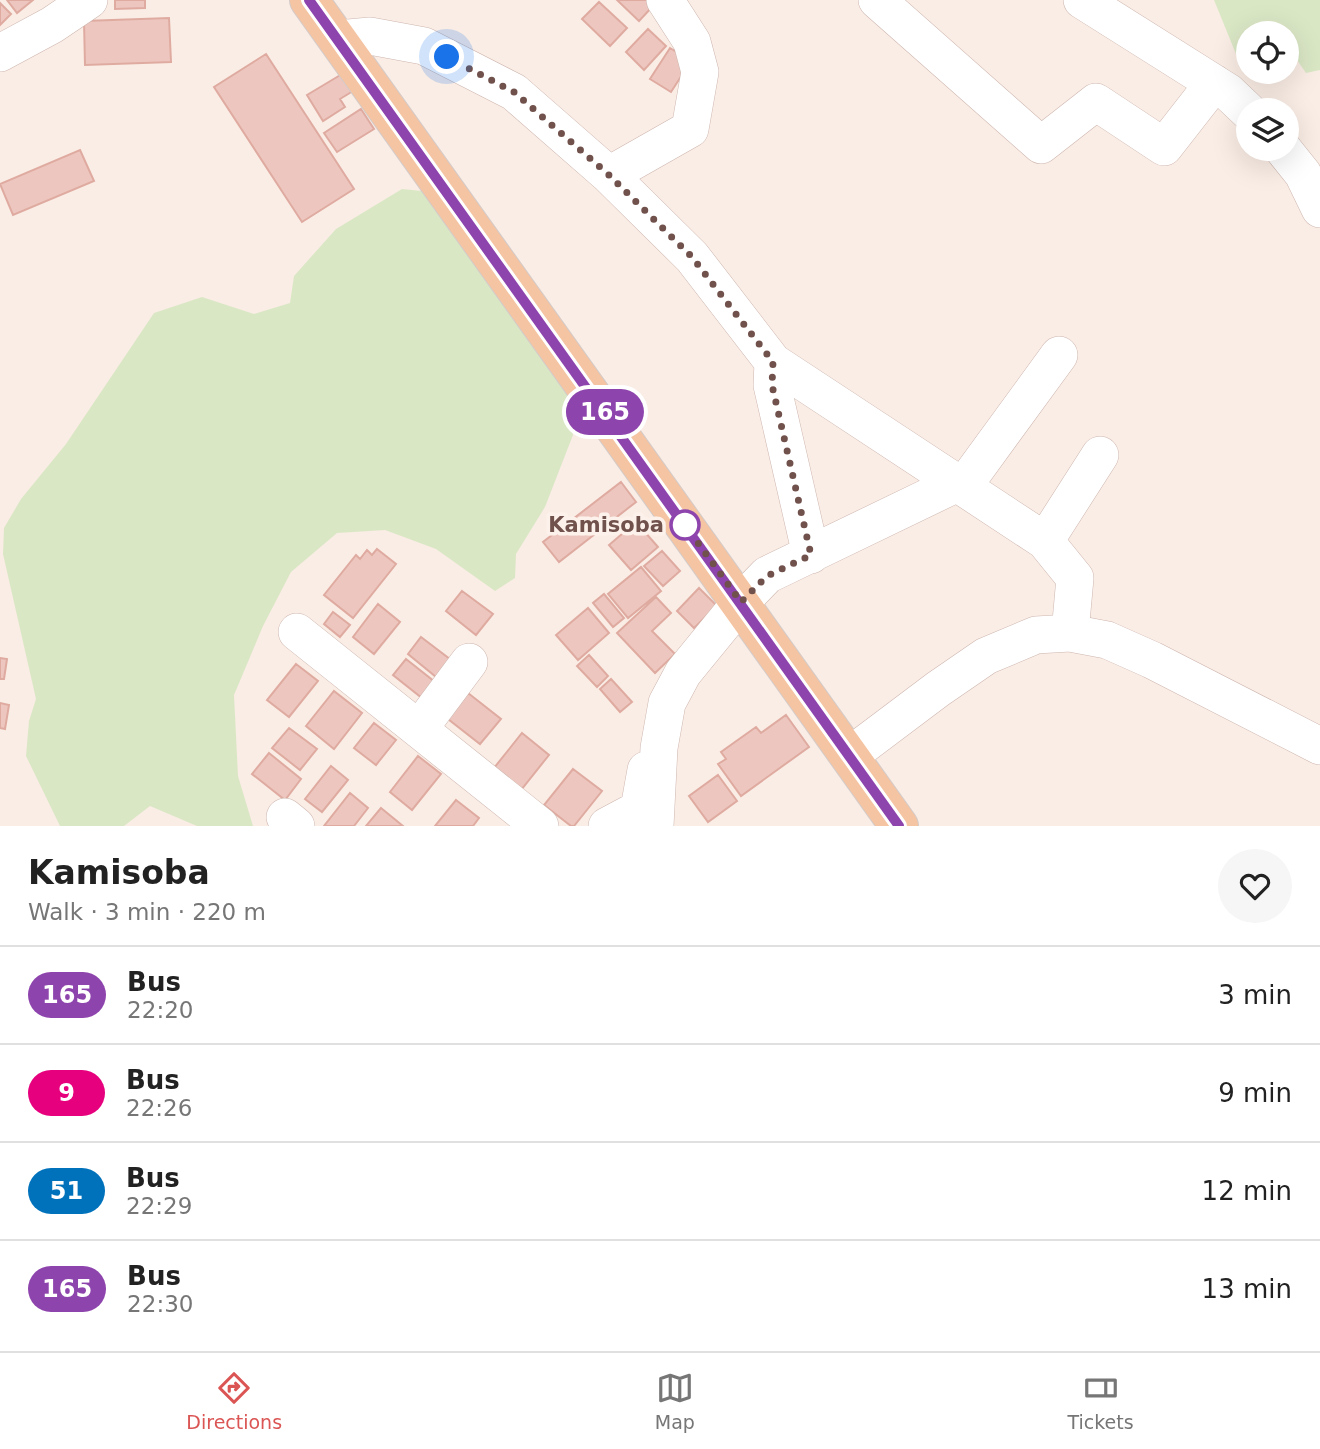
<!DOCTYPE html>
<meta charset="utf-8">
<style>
body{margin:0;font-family:"DejaVu Sans",sans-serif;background:#f6f6f6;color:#222;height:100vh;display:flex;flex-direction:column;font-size:26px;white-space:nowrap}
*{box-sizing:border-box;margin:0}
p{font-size:23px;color:#767676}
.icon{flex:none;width:38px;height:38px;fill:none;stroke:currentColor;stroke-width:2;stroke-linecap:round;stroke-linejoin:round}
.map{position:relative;height:826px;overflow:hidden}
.side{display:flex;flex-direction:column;background:#fff;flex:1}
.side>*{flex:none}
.badge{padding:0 14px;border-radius:23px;font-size:24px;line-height:46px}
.controls{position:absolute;left:1236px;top:21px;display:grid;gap:14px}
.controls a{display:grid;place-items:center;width:63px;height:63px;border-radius:50%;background:#fff;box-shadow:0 7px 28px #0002;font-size:35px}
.you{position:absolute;width:35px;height:35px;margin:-18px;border:5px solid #fff;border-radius:50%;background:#1a73e8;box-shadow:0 0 0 10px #1a73e833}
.map>.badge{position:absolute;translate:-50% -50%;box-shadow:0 0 0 4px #fff}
.round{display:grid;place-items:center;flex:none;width:74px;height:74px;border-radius:37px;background:#f6f6f6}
.overview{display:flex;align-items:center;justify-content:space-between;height:119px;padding:0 28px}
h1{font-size:33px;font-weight:700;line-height:52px}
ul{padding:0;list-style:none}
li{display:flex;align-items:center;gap:21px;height:98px;padding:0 28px;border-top:2px solid #e0e0e0}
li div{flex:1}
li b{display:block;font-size:26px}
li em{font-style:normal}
li .badge{min-width:77px;font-weight:700;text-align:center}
.tabs{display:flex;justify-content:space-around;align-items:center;height:98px;border-top:2px solid #e0e0e0;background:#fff;font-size:19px;color:#767676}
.tabs a{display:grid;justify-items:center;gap:4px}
.tabs .on{color:#da5554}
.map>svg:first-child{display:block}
.green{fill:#dae7c5}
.building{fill:#edc7bf;stroke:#dfaba1;stroke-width:2}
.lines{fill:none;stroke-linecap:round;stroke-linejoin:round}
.minor-casing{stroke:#cdb6af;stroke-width:38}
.major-casing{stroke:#d4cbc9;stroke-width:40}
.minor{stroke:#fff;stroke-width:37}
.major{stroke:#f4c4a3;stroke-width:38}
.line-casing{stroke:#fff;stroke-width:16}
.line{stroke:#8e44ad;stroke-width:10}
.walk{stroke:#71514c;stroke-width:7;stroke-dasharray:0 12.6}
.stop-dot{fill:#fff;stroke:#8e44ad;stroke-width:3.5}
.labels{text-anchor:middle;stroke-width:7;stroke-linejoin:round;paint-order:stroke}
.stop-label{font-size:21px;font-weight:bold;fill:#71514c;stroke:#fdf2eb;text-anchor:end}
</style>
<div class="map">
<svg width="1320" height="826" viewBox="0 0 1320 826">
<rect width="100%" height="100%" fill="#faede5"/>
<path class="green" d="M1214,0H1320V70L1306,73L1295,57L1286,63V33H1248V60L1236,54Z
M402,189L422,191L568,393L573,435L545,507L516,554L515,578L495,591L436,549L385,530L337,533L291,572L263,626L234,695L238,776L253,826H197L150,806L124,826H60L26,756L29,721L36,699L3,554L4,528L21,499L66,444L154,313L202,297L254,314L290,303L294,276L336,229Z"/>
<path class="building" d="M7,0H33L17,13Z
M115,0H145V8L115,9Z
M617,0H647L653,6L639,21Z
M599,2L627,28L610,46L582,19Z
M0,3L11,14L0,25Z
M169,18L171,62L85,65L84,21Z
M648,29L666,46L644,70L626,52Z
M670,48L691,61L671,92L650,79Z
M266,54L354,189L302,222L214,87Z
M342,74L353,91L340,99L345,107L323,121L307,95Z
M361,109L374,129L337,152L324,133Z
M80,150L94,181L13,215L0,184Z
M621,482L636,502L559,562L543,542Z
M636,522L658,547L631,570L609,545Z
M377,549L396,564L353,618L324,595L356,555L360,559L367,550L372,555Z
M662,551L680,571L663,586L644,566Z
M641,567L661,591L628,618L608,594Z
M699,588L717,606L694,628L677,611Z
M462,591L493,614L476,635L446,611Z
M604,594L624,618L613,627L593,603Z
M656,597L671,613L652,631L675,654L655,673L617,633Z
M378,604L400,622L374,654L353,637Z
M588,608L609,633L578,660L556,635Z
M333,612L350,625L340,637L324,624Z
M421,637L455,663L441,681L408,654Z
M589,655L608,676L597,687L577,666Z
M0,658L7,659L4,679H0Z
M406,659L440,686L427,702L393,675Z
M296,664L318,681L289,717L267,700Z
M611,679L632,702L620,712L600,689Z
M334,691L362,713L334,749L306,726Z
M468,693L501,719L480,744L448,719Z
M0,703L9,705L5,729L0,728Z
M786,715L809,747L741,796L718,764L726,759L721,752L756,727L761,733Z
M374,723L396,740L376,765L354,748Z
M289,728L317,749L300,770L272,748Z
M522,733L549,755L521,790L494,768Z
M269,753L301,779L285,800L252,774Z
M418,756L441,774L412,810L390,792Z
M331,766L348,780L322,812L305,799Z
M573,769L602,791L574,826H571L544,805Z
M718,775L737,801L708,822L689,796Z
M350,793L368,808L354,826H324Z
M456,800L479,818L473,826H435Z
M381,808L403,826H366Z"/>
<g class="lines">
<g class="minor-casing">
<path id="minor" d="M877,0L1041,145L1096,102L1164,147L1214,83
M1082,0L1228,92L1248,111
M338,39L370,36L424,46L514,92L609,175L692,257L773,362L1045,541L1075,578L1070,633
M0,53L52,25L89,0
M1283,149L1303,174L1320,209
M609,175L690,129L700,72L692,42L665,0
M773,362L772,385L811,555
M1045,541L1100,455
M297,632L540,826
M419,729L469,662
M849,756L938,689L986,656L1036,635L1070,633L1107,640L1152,660L1320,746
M285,817L296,826
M607,826L639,809L646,770
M655,826L659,748L667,703L683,673L741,602L767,575L970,477L1059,355"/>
</g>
<g class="major-casing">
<path id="major" d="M309,0L899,826"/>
</g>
<use href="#minor" class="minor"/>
<use href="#major" class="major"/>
</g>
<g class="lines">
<g class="line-casing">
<path id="line" d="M309,0L899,826"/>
</g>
<use href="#line" class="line"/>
<path class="walk" d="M447,57L514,92L609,175L692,257L773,362L772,385L811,555L767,576L741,602L685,525"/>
</g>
<circle class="stop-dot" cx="685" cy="525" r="14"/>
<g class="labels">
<g class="stop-label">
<text x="664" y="532">Kamisoba</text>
</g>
</g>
</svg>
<div class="controls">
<a><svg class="icon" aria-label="locate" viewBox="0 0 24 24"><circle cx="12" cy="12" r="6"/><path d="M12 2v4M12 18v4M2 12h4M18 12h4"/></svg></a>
<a><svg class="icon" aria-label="layers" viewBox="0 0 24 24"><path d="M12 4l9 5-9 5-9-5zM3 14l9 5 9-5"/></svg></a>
</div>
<div class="you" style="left:447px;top:57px"></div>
<b class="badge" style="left:605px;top:412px;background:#8e44ad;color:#fff">165</b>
</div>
<section class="side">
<div class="overview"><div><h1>Kamisoba</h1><p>Walk · 3 min · 220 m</p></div><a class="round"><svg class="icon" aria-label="heart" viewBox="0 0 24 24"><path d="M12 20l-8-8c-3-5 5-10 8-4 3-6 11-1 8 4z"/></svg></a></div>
<ul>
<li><span class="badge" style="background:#8e44ad;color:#fff">165</span><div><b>Bus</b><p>22:20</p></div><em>3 min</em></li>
<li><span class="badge" style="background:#e6007e;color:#fff">9</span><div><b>Bus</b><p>22:26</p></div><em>9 min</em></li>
<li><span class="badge" style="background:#0072bc;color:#fff">51</span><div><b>Bus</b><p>22:29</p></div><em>12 min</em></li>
<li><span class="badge" style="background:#8e44ad;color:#fff">165</span><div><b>Bus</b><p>22:30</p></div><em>13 min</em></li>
</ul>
</section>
<nav class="tabs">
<a class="on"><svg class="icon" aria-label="directions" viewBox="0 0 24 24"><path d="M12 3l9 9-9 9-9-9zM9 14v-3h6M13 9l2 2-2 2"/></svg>Directions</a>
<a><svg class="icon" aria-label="map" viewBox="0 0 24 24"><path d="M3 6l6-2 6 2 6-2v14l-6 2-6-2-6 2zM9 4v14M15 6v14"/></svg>Map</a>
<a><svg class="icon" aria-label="tickets" viewBox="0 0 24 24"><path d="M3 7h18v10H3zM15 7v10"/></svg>Tickets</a>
</nav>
